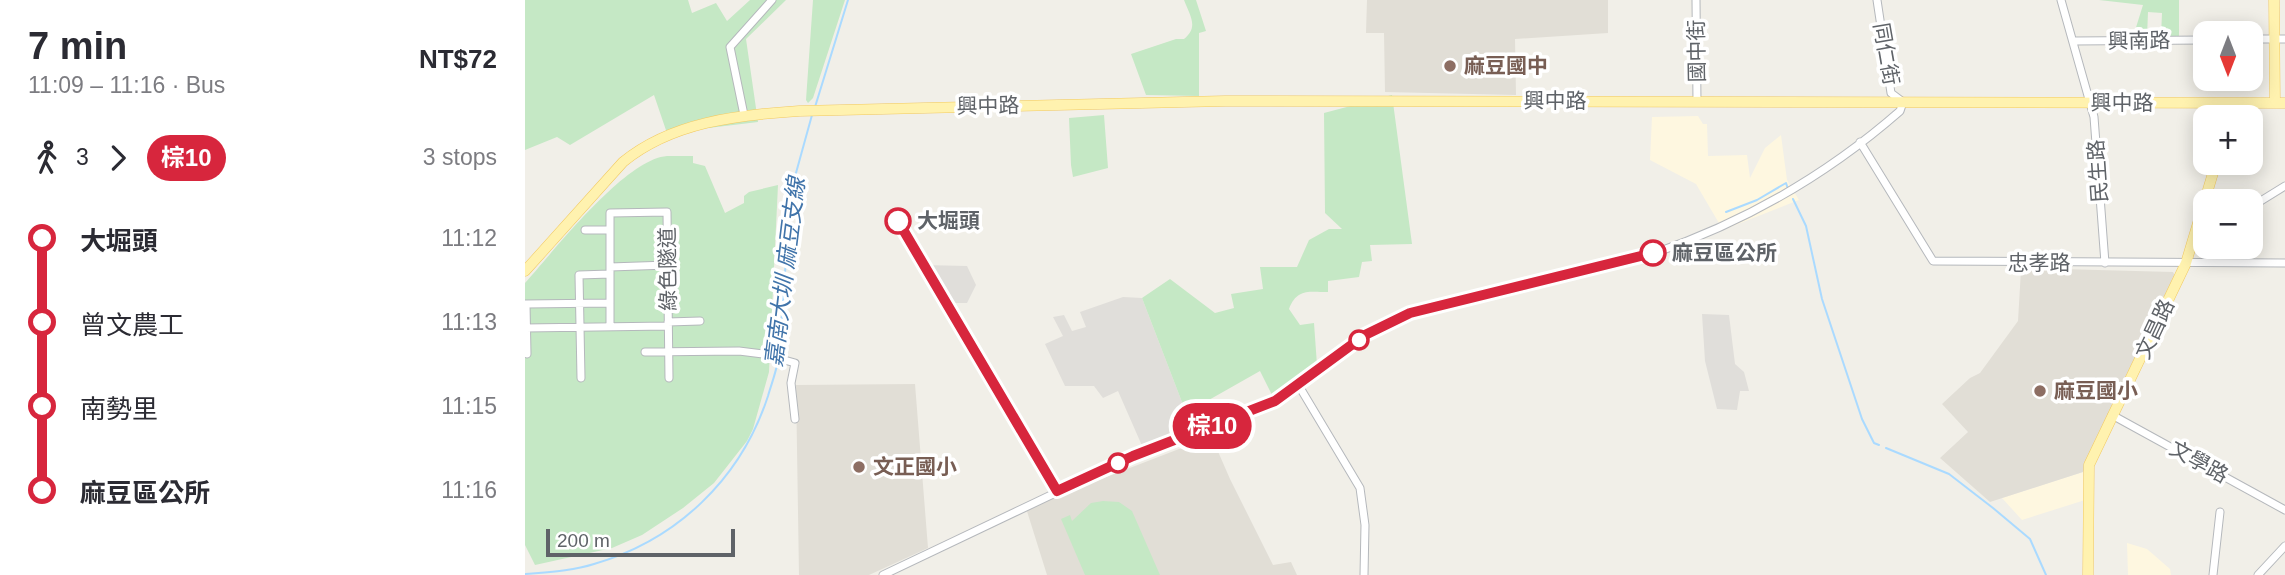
<!DOCTYPE html>
<meta charset="utf-8">
<style>
body{margin:0;font-family:Arial,"Noto Sans TC",sans-serif;background:#f7f7f7;color:#2b2b33;height:100vh;display:flex;flex-direction:column;font-size:26px;white-space:nowrap}
*{box-sizing:border-box;margin:0}
p{font-size:23px;color:#7c7c81}
.icon{flex:none;width:38px;height:38px;fill:none;stroke:currentColor;stroke-width:2;stroke-linecap:round;stroke-linejoin:round}
.map{position:relative;flex:1;overflow:hidden}
.sheet{display:flex;flex-direction:column;background:#fff;width:525px}
.sheet>*{flex:none}
.badge{padding:0 14px;border-radius:23px;font-size:24px;line-height:46px}
.needle{width:46px;rotate:180deg}
.controls{position:absolute;left:1668px;top:21px;display:grid;gap:14px}
.controls a{display:grid;place-items:center;width:70px;height:70px;border-radius:14px;background:#fff;box-shadow:0 4px 18px #0003;font-size:35px}
.scale{position:absolute;left:21px;bottom:18px;width:189px;box-sizing:border-box;padding-left:7px;border:4px solid #5f6368;border-top:0;font-size:19px;line-height:24px;white-space:nowrap;color:#5f6368;-webkit-text-stroke:5px #fff;paint-order:stroke}
.map>.badge{position:absolute;translate:-50% -50%;box-shadow:0 0 0 4px #fff}
.legs{display:flex;align-items:center;gap:10px;height:77px;padding:0 28px;font-size:23px}
.legs p{margin-inline-start:auto}
.overview{display:flex;align-items:center;justify-content:space-between;height:119px;padding:0 28px}
h1{font-size:38px;font-weight:700;line-height:52px}
ul{padding:0 28px;list-style:none}
li{display:flex;align-items:center;gap:24px;height:84px;font-size:26px}
li i{display:grid;place-items:center;width:10px;height:100%;margin:0 9px;background:currentColor}
li i::after{content:'';width:18px;height:18px;margin:-9px;border:5px solid;border-radius:50%;background:#fff}
li p{margin-inline-start:auto}
li:first-child i{background:linear-gradient(#0000 50%,currentColor 0)}
li:last-child i{background:linear-gradient(currentColor 50%,#0000 0)}
main{display:flex;flex:1;min-height:0}
.map>svg:first-child{display:block}
.commercial{fill:#fef7e0}
.industrial{fill:#e0deda}
.education{fill:#e1ded6}
.green{fill:#c5e8c5}
.lines{fill:none;stroke-linecap:round;stroke-linejoin:round}
.stream{stroke:#aadaff;stroke-width:2}
.minor-casing{stroke:#b5b8bc;stroke-width:9}
.major-casing{stroke:#f2c960;stroke-width:11}
.minor{stroke:#fff;stroke-width:7}
.major{stroke:#fff2af;stroke-width:10}
.line-1-casing{stroke:#fff;stroke-width:16}
.line-1{stroke:#d7263d;stroke-width:10}
.education-dot{fill:#8d6e63;stroke:#fff;stroke-width:2.5}
.stop-1-dot{fill:#fff;stroke:#d7263d;stroke-width:3.5}
.labels{text-anchor:middle;stroke-width:7;stroke-linejoin:round;paint-order:stroke}
.street-label{font-size:21px;fill:#5f6368;stroke:#fff}
.education-label{font-size:21px;font-weight:bold;fill:#785e54;stroke:#fff;text-anchor:start}
.stop-label{font-size:21px;font-weight:bold;fill:#5f6368;stroke:#fff;text-anchor:start}
.water-label{font-size:23px;font-style:italic;fill:#4174aa;stroke:#fff}
</style>
<main>
<section class="sheet">
<div class="overview"><div><h1>7 min</h1><p>11:09 – 11:16 · Bus</p></div><b>NT$72</b></div>
<div class="legs"><svg class="icon" aria-label="walk" viewBox="0 0 24 24"><circle cx="13" cy="4" r="2"/><path d="M13 8l-2 6 4 7M11 14l-3 7M7 12l3-4h3l4 4"/></svg>3<svg class="icon" aria-label="forward" viewBox="0 0 24 24"><path d="M9 5l7 7-7 7"/></svg><b class="badge" style="background:#d7263d;color:#fff">棕10</b><p>3 stops</p></div>
<ul>
<li><i style="color:#d7263d"></i><b>大堀頭</b><p>11:12</p></li>
<li><i style="color:#d7263d"></i><span>曾文農工</span><p>11:13</p></li>
<li><i style="color:#d7263d"></i><span>南勢里</span><p>11:15</p></li>
<li><i style="color:#d7263d"></i><b>麻豆區公所</b><p>11:16</p></li>
</ul>
</section>
<div class="map">
<svg width="1760" height="575" viewBox="0 0 1760 575">
<rect width="100%" height="100%" fill="#f1efe8"/>
<path class="commercial" d="M1173,116L1178,124H1182L1183,156L1222,155L1225,178L1240,148L1256,135L1262,180L1274,200L1198,230L1171,184L1125,160L1127,117Z
M1558,472L1560,500L1497,520L1477,498Z
M1602,543L1622,549L1645,569L1646,575H1603Z"/>
<path class="industrial" d="M399,265L442,266L451,285L442,303H428L420,300Z
M598,297L617,298L660,410L675,405L682,424L618,448L593,391L578,398L569,386H540L520,344L538,336L528,317L539,315L547,331L561,327L555,312Z
M1177,314L1204,315L1210,364L1219,372L1224,391H1215L1212,410L1192,409L1180,361Z"/>
<path class="education" d="M842,0H1083V33L990,39L991,95L860,92L859,33H841Z
M1499,268L1648,272L1653,281L1558,472L1465,502L1415,458L1443,432L1417,404L1445,378L1455,373L1493,321L1496,270Z
M390,384L403,548L344,575H274L271,385Z
M688,440L705,479L748,565L766,562L772,575H522L501,508L654,449Z"/>
<path class="green" d="M0,0H163L167,13L191,3L202,21L225,0H261L221,39L233,122L175,129L144,139L129,95L45,145L32,137L0,150Z
M288,0H320L288,98L283,103L281,100Z
M659,0H671L681,31L674,33V96L621,95L606,54L651,39H659C674,27 665,16 659,0Z
M1574,0H1654V36H1636L1637,13L1623,12L1622,37H1608L1618,5Z
M867,95L887,244L845,245L847,261L837,262L834,277L803,281V292C784,292 772,288 764,309L775,325L789,323L792,365C777,375 764,388 749,399L735,371L675,405L660,410L617,298L645,279L690,313L709,308L706,294L738,289L735,267H772L784,240L804,229H817L800,213L799,113Z
M579,115L583,168L548,177L546,165L544,118Z
M142,156H168V163L180,166L200,213L219,203V196L224,192L253,185L244,372L228,429L222,441L189,483L158,508L117,535L87,548L10,565L0,545V283C29,251 100,159 142,156Z
M578,501L594,502L607,511L635,575H560L536,519L545,515L547,521L566,503Z"/>
<g class="lines">
<path class="stream" d="M290,107L323,0
M1268,199L1281,226L1297,299L1337,419L1349,443L1354,445
M1201,212L1232,200L1261,183L1263,189
M254,355L266,191L287,115
M1361,448L1424,474L1468,508L1505,539L1521,575
M0,574C23,572 47,571 69,564C152,540 216,479 243,396C246,385 251,373 253,360"/>
<g class="minor-casing">
<path id="minor" d="M1171,0L1172,102
M1536,0L1569,117L1580,263
M1726,39H1760
M1549,41L1680,40
M219,115L205,47L247,0
M1335,142L1408,261L1760,263
M1726,207L1760,186
M60,230H85
M85,267L143,265
M143,322L175,321
M85,327V213L142,212L144,378
M0,328L143,326
M120,352L214,351L238,354L270,363L266,383L270,419
M2,354L1,304L85,303
M56,378L54,275L85,274
M774,386L835,488L840,525L839,575
M1587,415L1760,510
M358,575L608,456L750,401L840,335L885,313L1127,254C1218,223 1303,174 1375,111L1378,102L1366,93L1352,0
M1688,575L1695,512
M1733,575L1760,546"/>
</g>
<g class="major-casing">
<path id="major" d="M1749,0L1750,103
M1704,117L1708,103
M0,271L98,162C147,122 212,115 274,111L700,101L1760,103
M1563,575L1564,465L1661,263L1691,163"/>
</g>
<use href="#minor" class="minor"/>
<use href="#major" class="major"/>
</g>
<g class="lines">
<g class="line-1-casing">
<path id="line-1" d="M373,221L532,491L608,456L750,401L840,335L885,313L1128,253"/>
</g>
<use href="#line-1" class="line-1"/>
</g>
<g class="education-dot">
<circle cx="925" cy="66" r="7"/>
<circle cx="1515" cy="391" r="7"/>
<circle cx="334" cy="467" r="7"/>
</g>
<g class="stop-1-dot">
<circle cx="373" cy="221" r="12"/>
<circle cx="1128" cy="253" r="12"/>
<circle cx="834" cy="340" r="9"/>
<circle cx="593" cy="463" r="9"/>
</g>
<g class="labels">
<g class="street-label">
<text transform="translate(1614 41) rotate(-1)" y="7">興南路</text>
<text transform="translate(1172 51) rotate(-91)" y="7">國中街</text>
<text transform="translate(1361 54) rotate(80)" y="7">同仁街</text>
<text x="1030" y="108">興中路</text>
<text x="1597" y="110">興中路</text>
<text transform="translate(463 106) rotate(-1)" y="7">興中路</text>
<text transform="translate(1573 171) rotate(-94)" y="7">民生路</text>
<text x="1514" y="270">忠孝路</text>
<text transform="translate(143 269) rotate(-91)" y="7">綠色隧道</text>
<text transform="translate(1630 329) rotate(-65)" y="7">文昌路</text>
<text transform="translate(1674 462) rotate(29)" y="7">文學路</text>
</g>
<g class="education-label">
<text x="939" y="73">麻豆國中</text>
<text x="1529" y="398">麻豆國小</text>
<text x="348" y="474">文正國小</text>
</g>
<g class="stop-label">
<text x="392" y="228">大堀頭</text>
<text x="1147" y="260">麻豆區公所</text>
</g>
<g class="water-label">
<text transform="translate(260 272) rotate(-83)" y="8">嘉南大圳 麻豆支線</text>
</g>
</g>
</svg>
<div class="controls">
<a><svg class="needle" viewBox="-14 -14 28 28"><path d="M0-13l5 13h-10z" fill="#e53935"/><path d="M0 13l5-13h-10z" fill="#7c7c81"/></svg></a>
<a>+</a>
<a>−</a>
</div>
<div class="scale">200 m</div>
<b class="badge" style="left:687px;top:426px;background:#d7263d;color:#fff">棕10</b>
</div>
</main>
